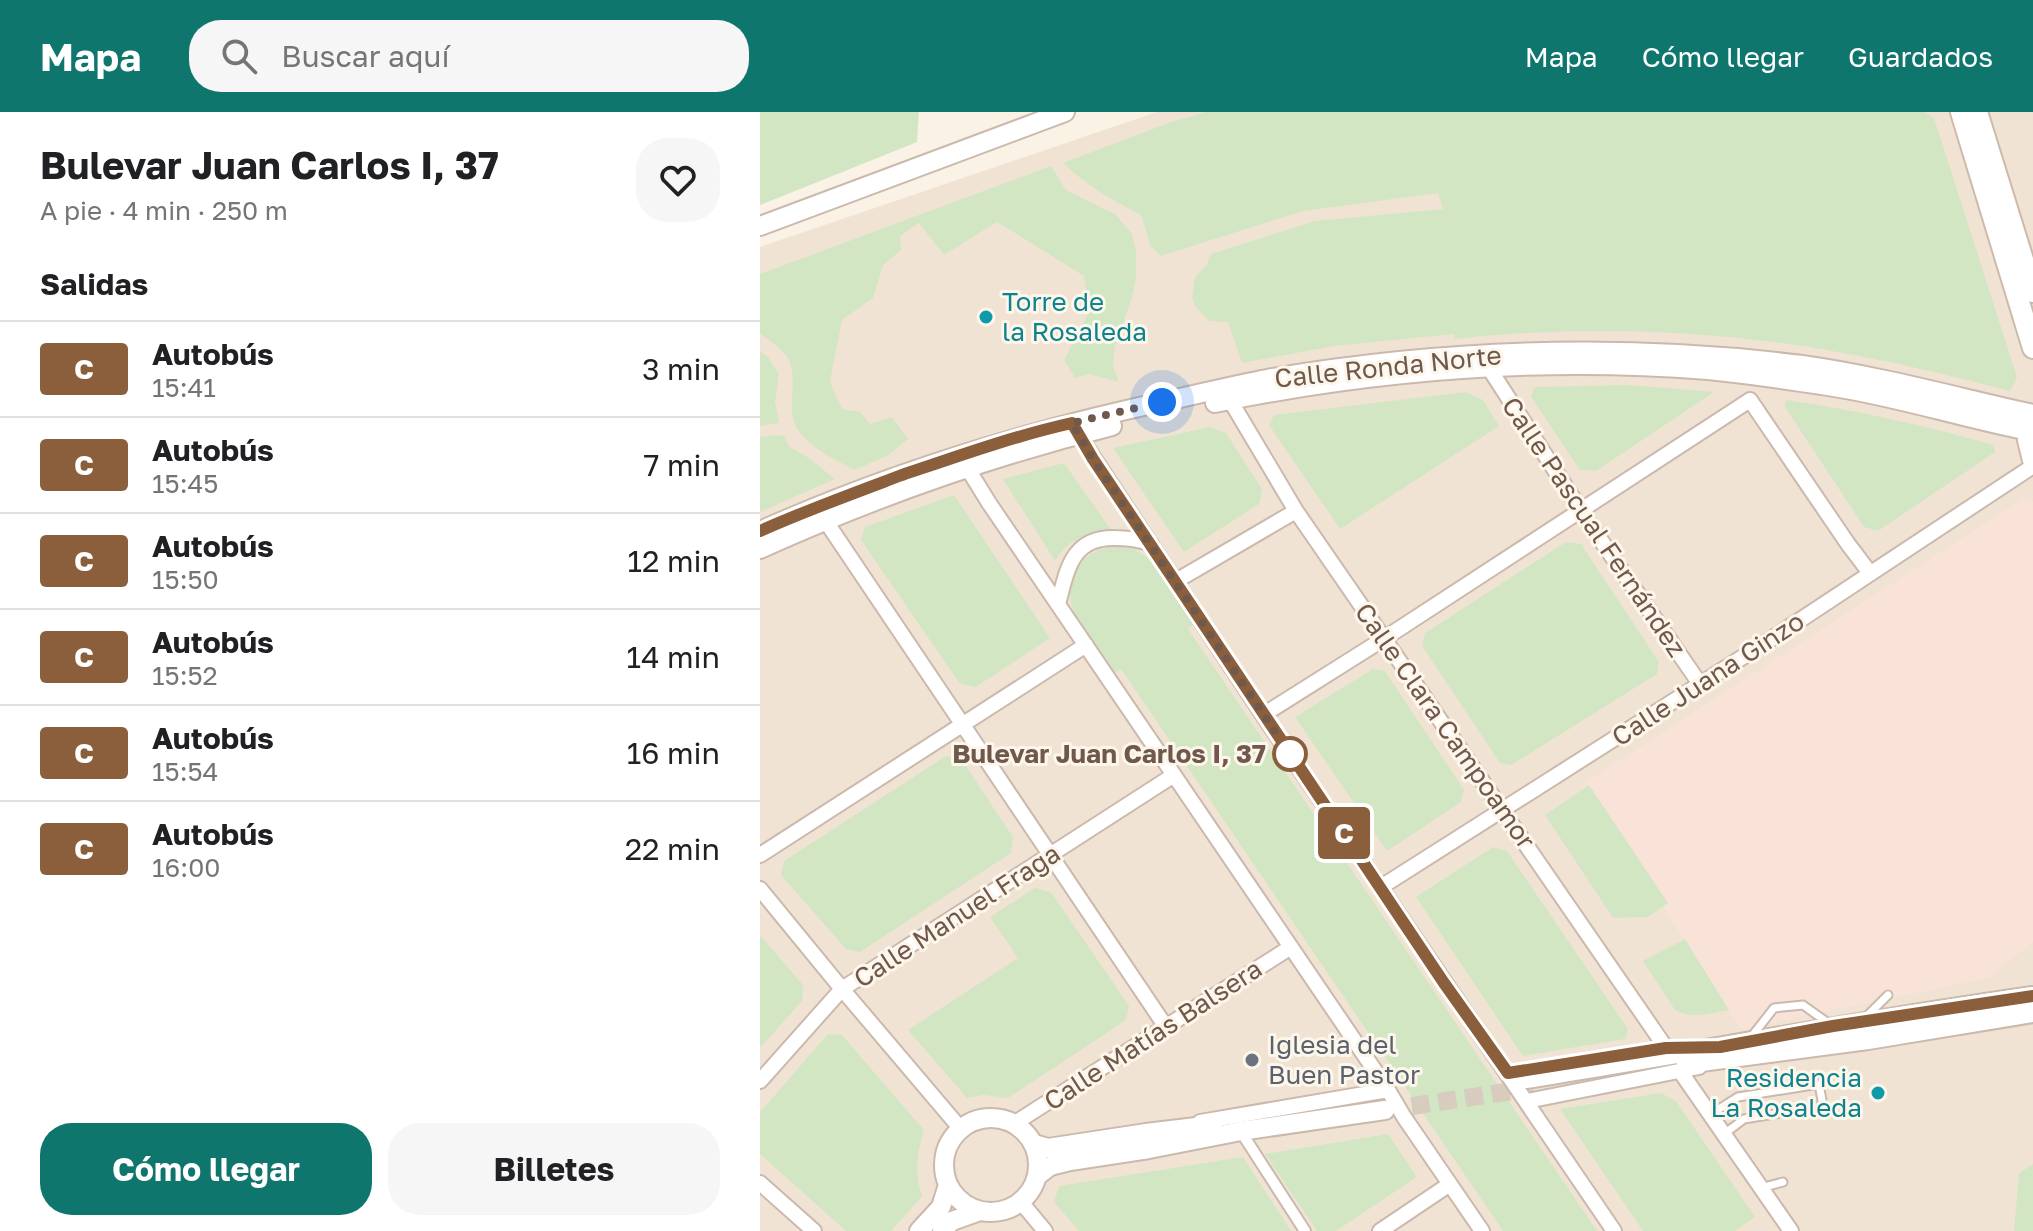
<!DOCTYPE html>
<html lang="es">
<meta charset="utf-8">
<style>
body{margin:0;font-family:"Golos Text",sans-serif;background:#f6f6f6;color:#202124;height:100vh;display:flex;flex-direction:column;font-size:30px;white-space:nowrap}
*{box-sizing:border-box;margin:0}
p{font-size:26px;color:#757577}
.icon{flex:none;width:44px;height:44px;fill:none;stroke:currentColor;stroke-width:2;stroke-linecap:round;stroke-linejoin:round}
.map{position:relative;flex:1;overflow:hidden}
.panel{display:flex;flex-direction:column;background:#fff;width:760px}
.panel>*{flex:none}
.badge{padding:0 16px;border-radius:6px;font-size:28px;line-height:52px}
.you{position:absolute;width:40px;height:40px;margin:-20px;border:6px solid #fff;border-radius:50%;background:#1a73e8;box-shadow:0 0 0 12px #1a73e833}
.map>.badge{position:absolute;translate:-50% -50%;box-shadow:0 0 0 4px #fff}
h2{padding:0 40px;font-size:30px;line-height:72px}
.round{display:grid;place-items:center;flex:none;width:84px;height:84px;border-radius:32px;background:#f6f6f6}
.headline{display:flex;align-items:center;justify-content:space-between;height:136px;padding:0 40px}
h1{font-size:38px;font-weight:700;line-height:60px}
.button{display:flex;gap:16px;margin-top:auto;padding:16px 40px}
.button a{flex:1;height:92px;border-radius:32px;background:#0f766e;color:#fff;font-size:32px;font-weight:700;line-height:92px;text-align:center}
.button a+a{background:#f6f6f6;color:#202124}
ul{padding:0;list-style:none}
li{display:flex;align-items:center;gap:24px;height:96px;padding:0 40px;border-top:2px solid #e0e0e0}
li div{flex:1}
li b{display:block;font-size:30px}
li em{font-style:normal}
li .badge{min-width:88px;font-weight:700;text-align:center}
header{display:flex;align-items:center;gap:48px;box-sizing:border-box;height:112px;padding:0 40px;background:#0f766e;color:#fff}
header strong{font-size:38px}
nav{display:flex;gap:44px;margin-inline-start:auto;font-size:28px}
.search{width:560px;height:72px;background:#f6f6f6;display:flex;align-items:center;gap:20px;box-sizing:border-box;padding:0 28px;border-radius:32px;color:#757577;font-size:30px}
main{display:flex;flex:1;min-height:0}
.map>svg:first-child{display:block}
.residential{fill:#f1e3d3}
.commercial{fill:#f9e3d9}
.green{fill:#d2e6c4}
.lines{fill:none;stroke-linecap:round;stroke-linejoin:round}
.tertiary-tunnel{stroke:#d8ccbe;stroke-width:18;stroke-dasharray:18 9;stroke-linecap:butt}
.service-casing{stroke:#cab9ac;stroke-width:11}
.pedestrian-casing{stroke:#cab9ac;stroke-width:14}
.minor-casing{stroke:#cab9ac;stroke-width:18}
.tertiary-casing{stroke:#cab9ac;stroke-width:22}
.secondary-casing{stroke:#cdbaaa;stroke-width:24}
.service{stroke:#fff;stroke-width:7}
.pedestrian{stroke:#fff;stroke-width:10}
.minor{stroke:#fff;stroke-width:14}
.tertiary{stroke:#fff;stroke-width:18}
.secondary{stroke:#fff;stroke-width:20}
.line-casing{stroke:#fff;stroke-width:18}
.line{stroke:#8b5e3c;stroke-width:12}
.walk{stroke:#70594c;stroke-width:8;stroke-dasharray:0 14.4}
.culture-dot{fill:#0f9aa8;stroke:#fdf6ea;stroke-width:3}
.stop-dot{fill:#fff;stroke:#8b5e3c;stroke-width:4}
.worship-dot{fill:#6b7280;stroke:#fdf6ea;stroke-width:3}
.labels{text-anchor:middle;stroke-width:6;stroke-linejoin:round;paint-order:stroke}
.culture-label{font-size:26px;fill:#0d838f;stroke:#fdf6ea;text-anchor:start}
.street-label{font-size:26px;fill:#70594c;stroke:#fdf6ea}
.stop-label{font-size:26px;font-weight:bold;fill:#70594c;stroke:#fdf6ea;text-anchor:end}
.worship-label{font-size:26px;fill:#5b616d;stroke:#fdf6ea;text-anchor:start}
</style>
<header>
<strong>Mapa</strong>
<div class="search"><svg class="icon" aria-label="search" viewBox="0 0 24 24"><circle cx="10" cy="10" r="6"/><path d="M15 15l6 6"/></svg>Buscar aquí</div>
<nav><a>Mapa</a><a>Cómo llegar</a><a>Guardados</a></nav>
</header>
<main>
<section class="panel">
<div class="headline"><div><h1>Bulevar Juan Carlos I, 37</h1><p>A pie · 4 min · 250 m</p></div><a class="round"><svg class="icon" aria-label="heart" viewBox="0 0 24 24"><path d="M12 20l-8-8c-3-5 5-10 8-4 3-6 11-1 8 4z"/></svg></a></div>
<h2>Salidas</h2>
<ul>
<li><span class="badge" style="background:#8b5e3c;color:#fff">C</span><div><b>Autobús</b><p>15:41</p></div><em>3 min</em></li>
<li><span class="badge" style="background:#8b5e3c;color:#fff">C</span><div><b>Autobús</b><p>15:45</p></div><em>7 min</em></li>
<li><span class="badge" style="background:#8b5e3c;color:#fff">C</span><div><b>Autobús</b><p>15:50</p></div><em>12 min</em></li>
<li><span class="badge" style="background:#8b5e3c;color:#fff">C</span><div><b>Autobús</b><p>15:52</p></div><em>14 min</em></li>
<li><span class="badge" style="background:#8b5e3c;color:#fff">C</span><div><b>Autobús</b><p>15:54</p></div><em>16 min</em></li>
<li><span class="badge" style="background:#8b5e3c;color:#fff">C</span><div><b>Autobús</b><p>16:00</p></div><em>22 min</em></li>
</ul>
<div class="button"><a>Cómo llegar</a><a>Billetes</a></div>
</section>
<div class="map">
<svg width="1273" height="1119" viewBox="0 0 1273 1119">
<rect width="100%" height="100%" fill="#faf2e4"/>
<path class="residential" d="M397,0H1273V1119H0V135Z"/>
<path class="commercial" d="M1264,386L1273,390V830L1241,855L1233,865L981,917L825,671Z"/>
<path class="green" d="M0,0H159L157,30L0,93Z
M447,0H1164L1174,6L1257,265L1250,279C1193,264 1135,250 1077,240C953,217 821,213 695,227L694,222L574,234L482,251L468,210L449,209L436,195L432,186L435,165L446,154L451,142L555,109L683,97L678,81L543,99L401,144L390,133L381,103C352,88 327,74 303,51L411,10Z
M291,54L306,78L355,102L372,122L376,140V166L371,189L355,233L353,254L359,270L329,262L315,266L304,248L329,200L324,164L237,110L184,143L159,111L140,124L141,138L123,153L113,186L82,208L70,270L82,297L100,300L110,312L132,305L148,327L127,344L94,358C75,347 45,334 35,313C26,291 41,258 24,241C17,233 8,228 0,221V162Z
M0,239L8,245L19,262L15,290L19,311L0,314Z
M869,273L954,280L836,359L820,358L771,285L774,275Z
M706,280L723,288L739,314L580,417L509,313L514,303Z
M1026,288C1097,298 1165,314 1234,333L1235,340L1118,419L1104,415L1025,295Z
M450,315L466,321L502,377L499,392L424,440L353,336Z
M15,323L24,324L30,335L49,346L75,367L0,400V325Z
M304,351L352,419C326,421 309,426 295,449L243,367Z
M194,383L290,526L216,575L200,572L101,428L105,415Z
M806,430L821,432L899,550L897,562L751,653L740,651L662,534L665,521Z
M355,434L374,437L387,445L394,452L434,512L428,517L837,1119H743L361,557L354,561C333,531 293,492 318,455C326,442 340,436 355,434Z
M613,557L625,559L704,678L701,690L627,739L535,605Z
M186,644L202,648L253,725L251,741L100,840L86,837L21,763L24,749Z
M829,673L908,791L888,805L853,806L785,703Z
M733,735L747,739L868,917L865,927L763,944L656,785Z
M275,776L291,780L369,894L366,908L248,986L224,983L207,986L148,918L258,846L230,805Z
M0,823L43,873L42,889L0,936Z
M925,827L969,898C951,901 931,908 915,898L883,849Z
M68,922L82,923L164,1018C157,1041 154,1062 162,1084L131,1119H86L0,1042V1000Z
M901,981L916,989L995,1105L975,1119H883L800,997Z
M628,1022L657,1065L576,1119H557L505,1042Z
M483,1045L531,1119H319L294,1090L299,1074Z
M1273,1052V1119H1254L1259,1061Z"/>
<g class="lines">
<path class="tertiary-tunnel" d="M625,998L773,976"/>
<g class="service-casing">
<path id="service" d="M1107,904L1128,883
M992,924L1014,896L1043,893L1071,913
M951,1002L978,985L1059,972L1063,994L984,1007L964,1022
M1001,1076L1023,1070"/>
</g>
<g class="pedestrian-casing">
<path id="pedestrian" d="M485,1026L545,1119"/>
</g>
<g class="minor-casing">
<path id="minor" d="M729,256L829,411L940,572
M470,288L536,399L906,936
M990,288L1088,432L1110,461
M314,316L503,603L854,1119
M208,357L229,391L628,978L644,1005L722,1119
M65,408L406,915
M416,469L536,399
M298,492C307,459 311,426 353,426C366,426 379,427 391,432
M503,603L625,526L990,288
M0,743L326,533
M621,775L1019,522L1273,354
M0,777L82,877L200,1016
M920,959L1031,1119
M0,969L82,877L414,663
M767,989L939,955
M440,1010L628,978
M255,1011L531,835
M0,1071L54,1119
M261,1090L285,1119
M620,1119L690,1072"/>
</g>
<g class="tertiary-casing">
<path id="tertiary" d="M0,114L305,0
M455,291C616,258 784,245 948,258C988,262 1029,268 1068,274C1136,284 1202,306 1269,319
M0,419C132,360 270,318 411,288C443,281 475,273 507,267C683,237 865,231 1042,253C1120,264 1196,285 1273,302
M0,437C113,386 232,344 352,314
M926,952L1108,928L1273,901
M766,967C935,940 1103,908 1273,884
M184 1053a47 47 0 1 1 94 0a47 47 0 1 1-94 0Z
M274,1032L288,1036L386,1021L453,1013
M277,1064L290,1054L310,1049L389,1037L481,1019L625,998
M159,1119L181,1095L188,1073
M182,1119L192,1109L220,1099"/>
</g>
<g class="secondary-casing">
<path id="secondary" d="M1201,0L1273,236
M1217,0L1273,180
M1273,306L1268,328L1273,348"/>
</g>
<use href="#service" class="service"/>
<use href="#pedestrian" class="pedestrian"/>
<use href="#minor" class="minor"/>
<use href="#tertiary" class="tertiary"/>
<use href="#secondary" class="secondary"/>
</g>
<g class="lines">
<g class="line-casing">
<path id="line" d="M0,419C47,398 94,381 142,363C198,344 254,324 312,311L333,347L684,871L748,961L906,936L960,935L1073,914L1273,884"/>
</g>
<use href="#line" class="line"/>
<path class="walk" d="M402,290L312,311L333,347L530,642"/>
</g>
<g class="culture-dot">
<circle cx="226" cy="205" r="8"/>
<circle cx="1118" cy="981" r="8"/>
</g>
<circle class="stop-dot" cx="530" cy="642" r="16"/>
<circle class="worship-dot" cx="492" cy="948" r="8"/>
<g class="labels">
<g class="culture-label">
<text x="242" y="199">Torre de<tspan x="242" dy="30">la Rosaleda</tspan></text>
<text x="1102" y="975" text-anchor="end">Residencia<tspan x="1102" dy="30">La Rosaleda</tspan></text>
</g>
<g class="street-label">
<text transform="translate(628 255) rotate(-6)" y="9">Calle Ronda Norte</text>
<text transform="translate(834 415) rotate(56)" y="9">Calle Pascual Fernández</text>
<text transform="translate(948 567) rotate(-33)" y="9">Calle Juana Ginzo</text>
<text transform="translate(685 614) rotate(55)" y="9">Calle Clara Campoamor</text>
<text transform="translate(197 804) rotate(-33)" y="9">Calle Manuel Fraga</text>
<text transform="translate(393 923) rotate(-33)" y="9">Calle Matías Balsera</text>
</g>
<g class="stop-label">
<text x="506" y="651">Bulevar Juan Carlos I, 37</text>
</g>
<g class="worship-label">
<text x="508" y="942">Iglesia del<tspan x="508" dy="30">Buen Pastor</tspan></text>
</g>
</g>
</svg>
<div class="you" style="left:402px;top:290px"></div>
<b class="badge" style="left:584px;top:721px;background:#8b5e3c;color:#fff">C</b>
</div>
</main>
